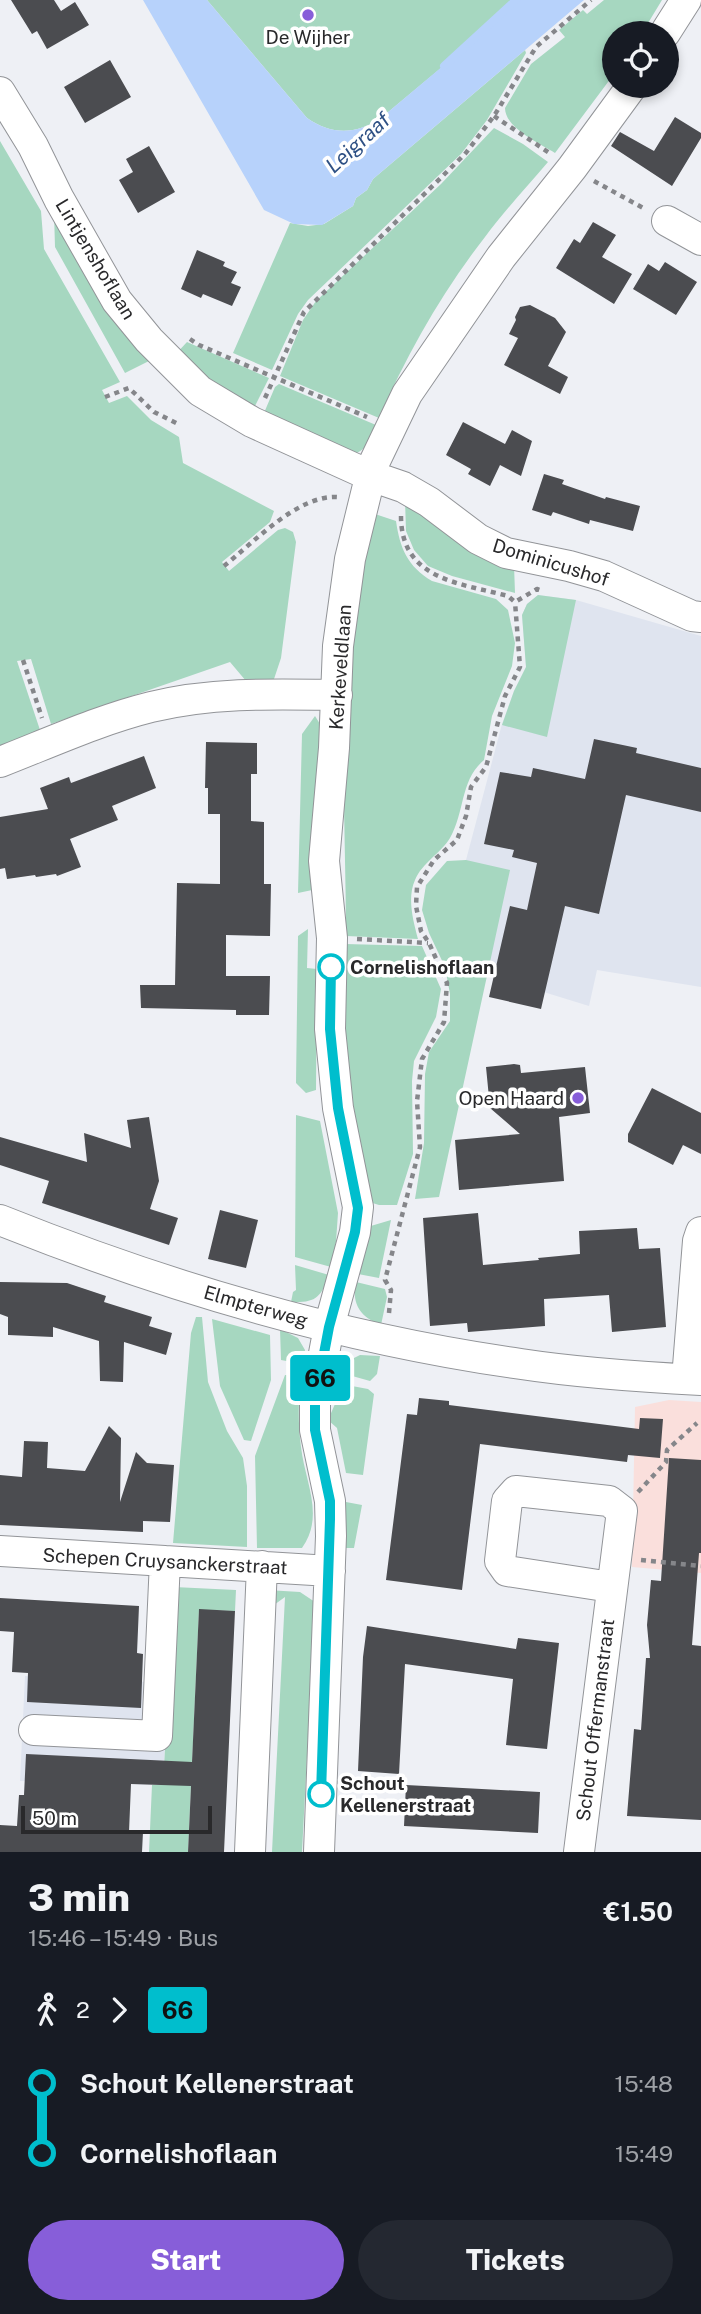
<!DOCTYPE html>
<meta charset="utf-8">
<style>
body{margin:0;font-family:"Public Sans",sans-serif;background:#242831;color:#f1f3f6;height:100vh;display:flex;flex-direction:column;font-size:26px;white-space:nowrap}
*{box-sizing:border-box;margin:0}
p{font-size:23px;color:#9ea1a6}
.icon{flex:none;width:38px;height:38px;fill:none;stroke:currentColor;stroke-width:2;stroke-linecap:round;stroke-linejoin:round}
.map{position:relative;height:1852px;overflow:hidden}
.details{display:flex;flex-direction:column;background:#171b24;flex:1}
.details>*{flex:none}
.badge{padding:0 14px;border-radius:5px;font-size:24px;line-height:46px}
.buttons{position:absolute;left:602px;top:21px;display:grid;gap:14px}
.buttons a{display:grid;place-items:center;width:77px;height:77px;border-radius:50%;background:#171b24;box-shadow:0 4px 10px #0003;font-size:35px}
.scale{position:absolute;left:21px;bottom:18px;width:191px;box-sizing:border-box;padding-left:7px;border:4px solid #29292b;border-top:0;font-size:19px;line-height:24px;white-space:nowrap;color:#29292b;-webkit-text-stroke:5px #fff;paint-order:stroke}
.map>.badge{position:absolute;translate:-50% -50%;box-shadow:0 0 0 4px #fff}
.legs{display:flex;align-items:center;gap:10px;height:77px;padding:0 28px;font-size:23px}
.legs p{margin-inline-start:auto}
.headline{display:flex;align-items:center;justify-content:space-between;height:119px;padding:0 28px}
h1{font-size:38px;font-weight:800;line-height:52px}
.cta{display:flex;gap:14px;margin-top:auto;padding:14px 28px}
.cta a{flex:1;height:80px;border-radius:42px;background:#875ed9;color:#fff;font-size:28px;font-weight:800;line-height:80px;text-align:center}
.cta a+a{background:#242831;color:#f1f3f6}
ul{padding:0 28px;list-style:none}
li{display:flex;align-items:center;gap:24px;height:70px;font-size:26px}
li i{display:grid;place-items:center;width:10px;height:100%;margin:0 9px;background:currentColor}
li i::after{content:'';width:18px;height:18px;margin:-9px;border:5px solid;border-radius:50%;background:#171b24}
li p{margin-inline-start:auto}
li:first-child i{background:linear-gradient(#0000 50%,currentColor 0)}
li:last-child i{background:linear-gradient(currentColor 50%,#0000 0)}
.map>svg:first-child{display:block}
.commercial{fill:#fadfdc}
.built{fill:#dfe4ef}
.green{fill:#a6d7c0}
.water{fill:#b7d2fb}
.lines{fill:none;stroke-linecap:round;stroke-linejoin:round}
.stream{stroke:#b7d2fb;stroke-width:8}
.building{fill:#4b4c50}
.minor-casing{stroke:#929498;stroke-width:32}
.path{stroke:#85868a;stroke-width:4.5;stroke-dasharray:5 5;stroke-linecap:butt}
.minor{stroke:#fff;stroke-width:30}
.line-1-casing{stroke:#fff;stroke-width:16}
.line-1{stroke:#00becd;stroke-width:10}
.poi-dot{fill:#875ed9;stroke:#fff;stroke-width:2.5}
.stop-1-dot{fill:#fff;stroke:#00becd;stroke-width:3.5}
.labels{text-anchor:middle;stroke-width:7;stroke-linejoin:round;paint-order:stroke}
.poi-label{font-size:19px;fill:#29292b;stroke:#fff}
.street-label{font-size:19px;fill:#29292b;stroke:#fff}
.stop-label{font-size:19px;font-weight:bold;fill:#29292b;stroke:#fff;text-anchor:start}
.water-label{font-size:21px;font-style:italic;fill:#2e5084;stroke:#fff}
</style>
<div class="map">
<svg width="701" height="1852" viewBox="0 0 701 1852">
<rect width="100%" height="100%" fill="#eef0f5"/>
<path class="commercial" d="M669,1400L701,1402V1573L632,1567L635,1407Z"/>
<path class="built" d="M538,595L576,600L701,636V987L597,970L589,1006L482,973L466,860L502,724L514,691L526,667L522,615L527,604Z
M25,1676L168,1683L163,1785L20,1781Z"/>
<path class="green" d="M207,0H514L507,13L381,118C356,135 331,135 307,118Z
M604,0H662L642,33H614V74L555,153C539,143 505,128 505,108L531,64L565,37L559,30L583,10L587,14Z
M525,50L526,53L487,120L461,154L308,300L298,314L272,370L233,353L290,223L308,226L324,224L353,206L356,198L367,190L373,179Z
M494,128L523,144L548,162C527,187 504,211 485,237C442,292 407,354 379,418L280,376L303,320L316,301L441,184Z
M0,141L41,211L44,249L120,382L102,390L109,403L127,396L151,420L179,437L183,463L274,511L270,522L222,562L229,571L278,530L285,528L293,532L296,542L281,658L273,682L246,681L230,662L51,724L31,659L17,661L40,730L0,748Z
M54,213L151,360L125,373L55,247Z
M187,342L269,378L251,414L174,356Z
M279,384L376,425C370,439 367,452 350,455L261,420L275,387Z
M405,500L514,565L515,593L452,576L428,566L414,550L406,531Z
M375,514L396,521C400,548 407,566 432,581L496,599L508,610L515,643L512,666L492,716L484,760C460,780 465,812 450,838C441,853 422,863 415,880C407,898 413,920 418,939L346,936C346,847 340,756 348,667C353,616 362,564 375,514Z
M538,595L576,600L547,737L502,725L514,691L526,667L522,615L527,604Z
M315,716L320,724L317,889L298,893L302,734Z
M466,860L510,870L439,1197L415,1199L424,1143L425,1074L429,1052L450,1021V994L445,967L429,933L422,910L426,885L447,861Z
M308,929L307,968L317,969L316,1090L306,1093L296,1083L298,936Z
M345,944L422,946L441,989L436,1017L414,1061L412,1081L413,1154L397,1205H379L366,1201L342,1063Z
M296,1115L320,1121L338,1213L336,1242L331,1267L295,1257Z
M391,1220L379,1278L358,1274L364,1228Z
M295,1265L329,1275C321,1298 315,1303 291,1302L293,1292L296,1290Z
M356,1282L385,1289L387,1297L381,1325C361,1318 351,1304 356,1282Z
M196,1317H202L208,1382L227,1431L243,1458L247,1486V1547L173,1543L191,1333Z
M212,1319L270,1335L271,1380L251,1441L244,1440L220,1386Z
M280,1329L298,1338L305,1350L303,1364L281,1360Z
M360,1355L380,1356L377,1374L370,1381L338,1372L344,1363Z
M285,1375L301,1376C298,1400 298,1424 301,1447C305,1482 325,1516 302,1548H257L255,1456Z
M336,1383L368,1389L374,1394L363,1475L346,1473L337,1428L328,1420L335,1404Z
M346,1502L362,1505L354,1548H342L341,1516Z
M174,1587L236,1590L235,1611L199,1610L188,1852H149L152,1785H163Z
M267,1590L300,1592L315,1602L302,1852H272L285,1597L267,1610Z"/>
<path class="water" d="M143,0H207L307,118C331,135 356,135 381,118L506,13L514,0H584L373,179L367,190L356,198L353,206L322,225L294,224L264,210Z"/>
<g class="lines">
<path class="stream" d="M444,66L516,0"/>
</g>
<path class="building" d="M11,0H54L61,11L75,2L89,25L47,49L37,31L32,34Z
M110,60L131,97L85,123L64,87Z
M675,117L701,133V138L672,186L611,146L620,132L654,151Z
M149,146L175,192L138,213L119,180L133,172L126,159Z
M593,222L616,235L602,257L632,274L614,304L556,268L574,239L580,243Z
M197,250L225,262L223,266L237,272L231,283L241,287L232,306L203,294L201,298L181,289Z
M665,262L697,282L676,315L633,289L648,264L659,271Z
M530,305L555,318L566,332L548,366L568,377L560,394L504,365L518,338L509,334L516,320L515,317L520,307Z
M463,422L505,444L512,430L532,441L521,476L500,465L490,486L468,474L471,469L446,455Z
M544,474L564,480L562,484L605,499L606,497L640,506L633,531L590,520L589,524L553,512L551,516L532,510Z
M594,739L637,748L636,753L701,768V812L626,795L599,914L565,906L541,1009L489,997L510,906L527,910L537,863L512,857L514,850L484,844L500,772L531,777L533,768L585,779Z
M206,742L257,743V774H251V821L264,822V884H271L270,936L226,935V976H270L269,1015H236V1010L141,1008L140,985H175L177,883L220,884V814H208V788H205Z
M144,756L156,788L112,806L118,820L70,839L81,867L57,876L56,874L36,877L35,875L7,879L5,868L0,869V817L48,809L40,788L69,777L71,783Z
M514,1064L520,1065L521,1073L585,1067L590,1113L559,1117L564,1181L459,1190L455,1140L520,1134L490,1108L486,1067Z
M652,1088L701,1113V1154L683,1145L673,1165L628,1142V1134Z
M149,1117L159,1181L150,1209L178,1218L169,1245L42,1203L49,1181L0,1165V1137L87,1162L84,1133L131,1148L127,1120Z
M220,1210L258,1220L246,1268L208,1259Z
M478,1213L483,1265L539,1260L538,1258L580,1254L579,1231L637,1228L639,1249L660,1248L666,1327L612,1332L609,1295L544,1299L545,1326L468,1332L467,1323L430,1326L423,1218Z
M0,1282L67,1283L106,1296L104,1302L152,1317L149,1326L172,1333L166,1355L124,1342L123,1382L100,1381L99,1341L53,1327V1337L8,1335V1317L0,1314Z
M419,1398L449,1401V1405L639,1429L640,1418L663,1419L660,1458L628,1455L627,1462L480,1444L462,1590L386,1580L407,1414L417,1415Z
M109,1426L121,1438L120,1502L136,1452L147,1463L174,1465L170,1522L143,1521V1532L0,1525V1475L22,1477L24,1441L48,1442L47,1468L85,1471Z
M669,1458L701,1460V1553H699L692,1645L701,1646V1820L627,1816L634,1729L641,1730L646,1658H650L647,1625L651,1580L661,1581Z
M0,1598L139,1606L137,1653L143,1654L141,1708L27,1702L28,1673L12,1672L14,1632L0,1631Z
M199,1609L235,1611L224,1852H188L191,1786L131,1784L129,1832H143L142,1852H0V1825L17,1826L19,1795H24L26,1754L192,1762Z
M367,1626L516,1649L518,1638L559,1643L547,1749L506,1745L513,1679L405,1664L399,1774L358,1771L363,1657Z
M406,1785L540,1792L538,1833L404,1826Z"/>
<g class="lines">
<g class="minor-casing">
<path id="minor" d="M665,33L686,0
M0,92L33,146L59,199L117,301L149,340L200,391L252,422L371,476L403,487L429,502L478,539L506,553L569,566L604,576L692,616L701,617
M667,221L701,240
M0,762C49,743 99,720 151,707C212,692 275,694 337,695
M0,1220C167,1287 343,1339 521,1364C580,1373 641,1377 701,1380
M687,1379L698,1241L701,1232
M0,1551L330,1571
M34,1730L157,1736L165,1561
M250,1852L262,1566
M319,1852L331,1536L330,1501L315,1430V1401L329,1327L355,1232L358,1207L338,1108L330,1029L332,938L324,861L334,748L338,646L350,559L373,465L407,394L501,257L572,168L632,86
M579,1852L622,1511L609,1501L516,1491L507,1501L500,1561L507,1571L611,1587"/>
</g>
<path class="path" d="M494,116L551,154
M594,181L645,209
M190,339L199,345L367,417
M105,397L129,388L154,412L180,425
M265,398L304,312L465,154L494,116L536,47L591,0
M401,516C401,580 460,583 508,596L515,602L537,589L540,590
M224,566C254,542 298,495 337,497
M23,660L42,718
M357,939L428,943
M389,1313L391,1290L385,1280L420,1147L417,1101L422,1059L444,1022L447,983L429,943L421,931L416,906L417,887L434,860L457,840L466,816L471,787L486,767L505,696L520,667L515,602
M638,1492L666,1462L667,1450L697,1423
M641,1560L701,1566"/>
<use href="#minor" class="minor"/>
</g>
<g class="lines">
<g class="line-1-casing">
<path id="line-1" d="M321,1794L330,1519V1501L315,1430V1401L329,1327L355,1232L358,1208L338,1108L330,1029L331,967"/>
</g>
<use href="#line-1" class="line-1"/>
</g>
<g class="poi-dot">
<circle cx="308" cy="15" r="7"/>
<circle cx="578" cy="1098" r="7"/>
</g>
<g class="stop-1-dot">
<circle cx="331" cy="967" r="12"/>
<circle cx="321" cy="1794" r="12"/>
</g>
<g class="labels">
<g class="poi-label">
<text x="308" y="44">De Wijher</text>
<text x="564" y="1105" text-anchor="end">Open Haard</text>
</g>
<g class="street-label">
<text transform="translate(96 259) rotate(59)" y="7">Lintjenshoflaan</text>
<text transform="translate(551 562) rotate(17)" y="7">Dominicushof</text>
<text transform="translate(340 667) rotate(-86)" y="7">Kerkeveldlaan</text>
<text transform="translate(256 1306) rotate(16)" y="7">Elmpterweg</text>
<text transform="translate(165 1561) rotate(3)" y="7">Schepen Cruysanckerstraat</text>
<text transform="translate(595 1720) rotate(-83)" y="7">Schout Offermanstraat</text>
</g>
<g class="stop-label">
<text x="350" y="974">Cornelishoflaan</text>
<text x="340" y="1790">Schout<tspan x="340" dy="22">Kellenerstraat</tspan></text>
</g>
<g class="water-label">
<text transform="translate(358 143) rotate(-42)" y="7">Leigraaf</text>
</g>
</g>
</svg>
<div class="buttons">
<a><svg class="icon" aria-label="locate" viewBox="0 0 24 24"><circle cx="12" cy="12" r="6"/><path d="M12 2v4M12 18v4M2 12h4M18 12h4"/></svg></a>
</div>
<div class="scale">50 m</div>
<b class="badge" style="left:320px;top:1378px;background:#00becd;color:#111">66</b>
</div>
<section class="details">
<div class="headline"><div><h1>3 min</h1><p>15:46 – 15:49 · Bus</p></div><b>€1.50</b></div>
<div class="legs"><svg class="icon" aria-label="walk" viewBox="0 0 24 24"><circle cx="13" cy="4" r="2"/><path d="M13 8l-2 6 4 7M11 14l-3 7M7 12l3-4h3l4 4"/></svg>2<svg class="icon" aria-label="forward" viewBox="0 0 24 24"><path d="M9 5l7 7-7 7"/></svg><b class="badge" style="background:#00becd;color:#111">66</b></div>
<ul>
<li><i style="color:#00becd"></i><b>Schout Kellenerstraat</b><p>15:48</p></li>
<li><i style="color:#00becd"></i><b>Cornelishoflaan</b><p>15:49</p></li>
</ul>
<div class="cta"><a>Start</a><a>Tickets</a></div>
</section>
